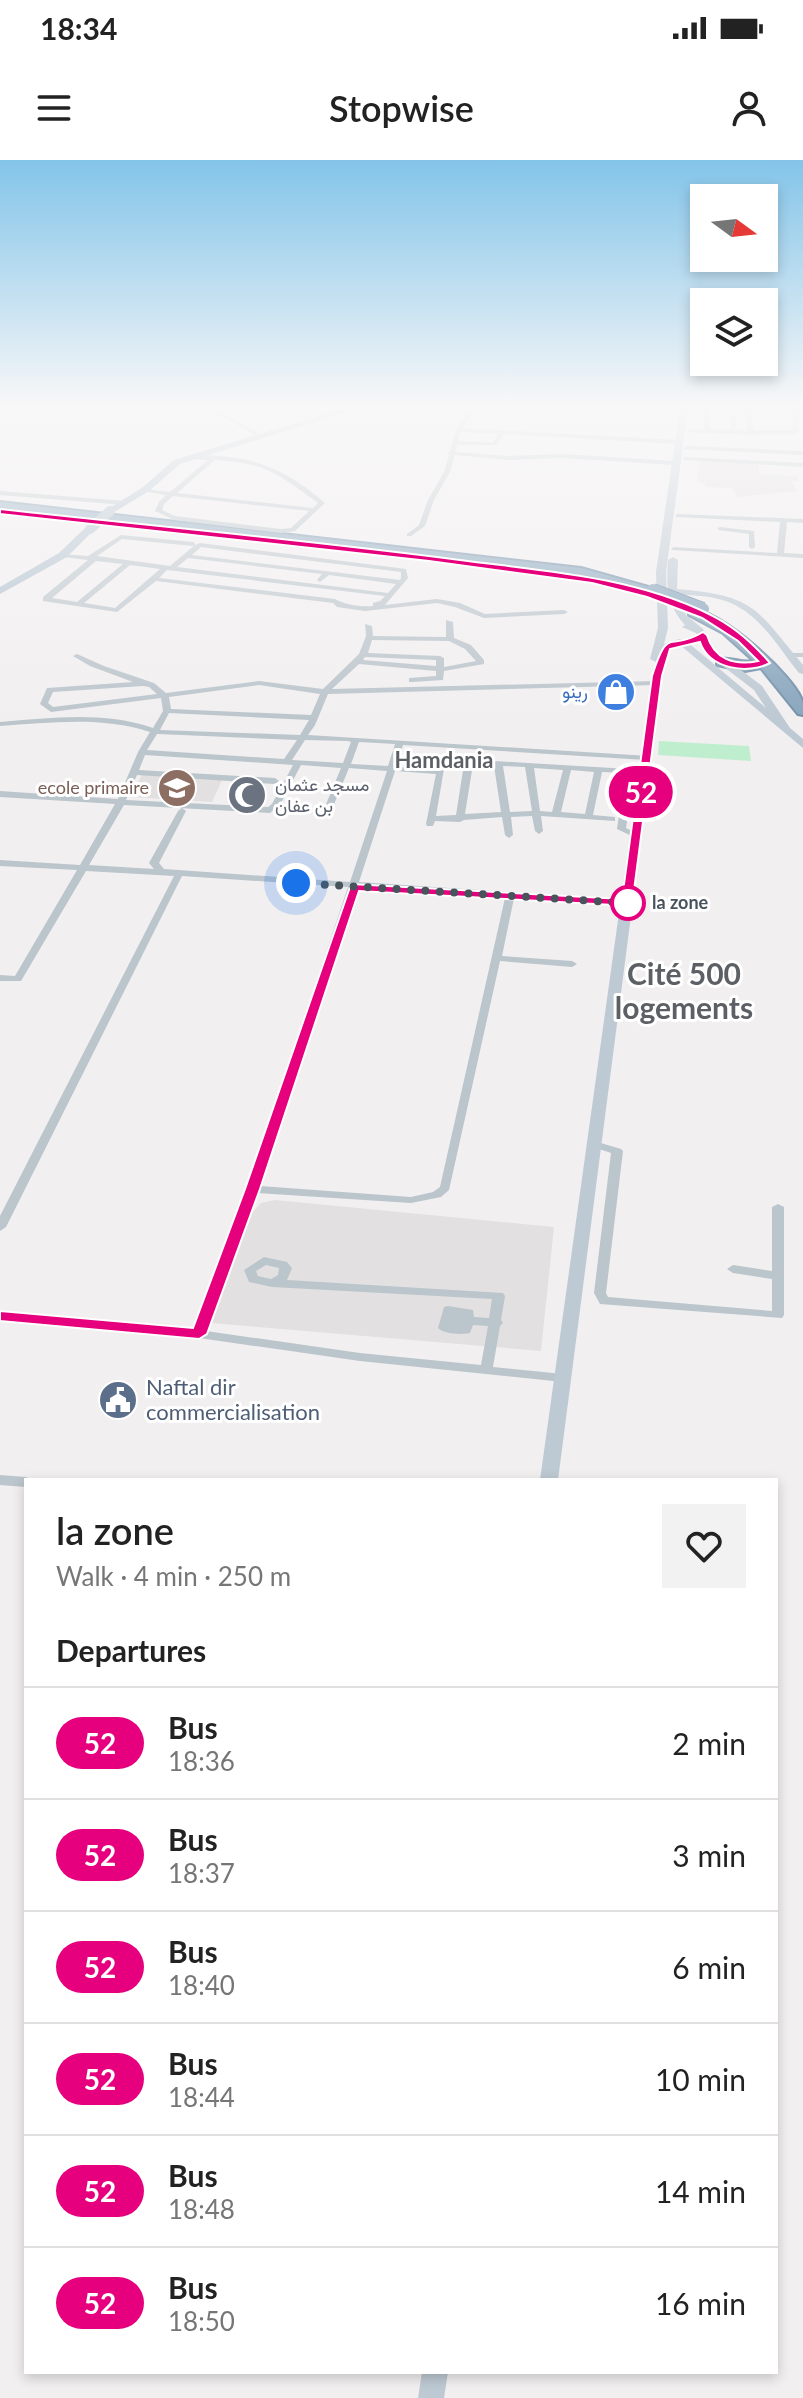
<!DOCTYPE html>
<meta charset="utf-8">
<style>
body{margin:0;font-family:Lato,Vazirmatn,sans-serif;background:#f2f2f2;color:#222;height:100vh;display:flex;flex-direction:column;font-size:30px;white-space:nowrap}
*{box-sizing:border-box;margin:0}
p{font-size:26px;color:#767676}
.icon{flex:none;width:44px;height:44px;fill:none;stroke:currentColor;stroke-width:2;stroke-linecap:round;stroke-linejoin:round}
.map{position:relative;flex:1;overflow:hidden}
.panel{position:absolute;left:24px;top:1318px;width:754px;height:896px;display:flex;flex-direction:column;background:#fff;border-radius:0px;box-shadow:0 4px 12px #0003}
.panel>*{flex:none}
.badge{padding:0 16px;border-radius:26px;font-size:28px;line-height:52px}
.needle{width:52px;rotate:105deg}
.tools{position:absolute;left:690px;top:24px;display:grid;gap:16px}
.tools a{display:grid;place-items:center;width:88px;height:88px;border-radius:0px;background:#fff;box-shadow:0 4px 12px #0003;font-size:40px}
.you{position:absolute;width:40px;height:40px;margin:-20px;border:6px solid #fff;border-radius:50%;background:#1a73e8;box-shadow:0 0 0 12px #1a73e833}
.map>.badge{position:absolute;translate:-50% -50%;box-shadow:0 0 0 4px #fff}
h2{padding:0 32px;font-size:30px;line-height:72px}
.round{display:grid;place-items:center;flex:none;width:84px;height:84px;border-radius:0px;background:#f2f2f2}
.head{display:flex;align-items:center;justify-content:space-between;height:136px;padding:0 32px}
h1{font-size:38px;font-weight:600;line-height:60px}
ul{padding:0;list-style:none}
li{display:flex;align-items:center;gap:24px;height:112px;padding:0 32px;border-top:2px solid #e0e0e0}
li div{flex:1}
li b{display:block;font-size:30px}
li em{font-style:normal}
li .badge{min-width:88px;font-weight:700;text-align:center}
.status{display:flex;justify-content:space-between;align-items:center;height:56px;padding:0 40px;background:#fff;direction:ltr}
.status svg{height:22px;fill:currentColor}
header{display:flex;justify-content:space-between;align-items:center;height:104px;padding:0 32px;background:#fff;font-size:36px;font-weight:600}
.map>svg:first-child{display:block}
.education{fill:#e3e0e1}
.green{fill:#bfeecf}
.lines{fill:none;stroke-linecap:round;stroke-linejoin:round}
.motorway-casing{stroke:#7390a9;stroke-width:4}
.minor{fill:#bbc5cc;fill-rule:evenodd}
.secondary{fill:#bdc9d3;fill-rule:evenodd}
.primary{fill:#b0c0ce;fill-rule:evenodd}
.motorway{fill:#88a5bd;fill-rule:evenodd}
.motorway-bridge-casing{stroke:#7390a9;stroke-width:14;stroke-linecap:butt}
.primary-bridge{stroke:#b0c0ce;stroke-width:10}
.motorway-bridge{stroke:#88a5bd;stroke-width:12}
.line{fill:#e6007e;stroke:#fff;stroke-width:2}
.walk{stroke:#48545c;stroke-width:8;stroke-dasharray:0 14.4}
.stop-dot{fill:#fff;stroke:#e6007e;stroke-width:4}
.labels{text-anchor:middle;stroke-width:6;stroke-linejoin:round;paint-order:stroke}
.far-shop-label{font-size:18px;fill:#366cbe;stroke:#fff;text-anchor:end}
.far-worship-label{font-size:18px;fill:#5b616d;stroke:#fff;text-anchor:start}
.far-education-label{font-size:18px;fill:#785e54;stroke:#fff;text-anchor:end}
.far-stop-label{font-size:18px;font-weight:bold;fill:#48545c;stroke:#fff;text-anchor:start}
.far-quarter-label{font-size:22px;font-weight:bold;fill:#5c6064;stroke:#fff}
.service-label{font-size:22px;fill:#4e5e75;stroke:#fff;text-anchor:start}
.district-label{font-size:30px;font-weight:bold;fill:#5c6064;stroke:#fff}
</style>
<div class="status"><b>18:34</b><svg viewBox="0 0 49 12"><path d="M0 12V9h3v3zM5 12V6h3v6zM10 12V3h3v9zM15 12V0h3v12zM26 1h20v11H26zM47 4h2v5h-2z"/></svg></div>
<header><svg class="icon" aria-label="menu" viewBox="0 0 24 24"><path d="M4 6h16M4 12h16M4 18h16"/></svg>Stopwise<svg class="icon" aria-label="person" viewBox="0 0 24 24"><circle cx="12" cy="8" r="4"/><path d="M4 21q1-7 8-7t8 7"/></svg></header>
<div class="map">
<svg width="803" height="2238" viewBox="0 0 803 2238">
<rect width="100%" height="100%" fill="#f2eff0"/>
<path class="education" d="M699,301L753,304L759,305V314L797,316L799,321H791L797,331L738,337L732,328L705,327V323L697,322Z
M143,612L223,618L212,642L131,637Z
M275,1040L554,1067L541,1191L211,1163L251,1054L261,1043Z"/>
<path class="green" d="M659,581L749,586L751,601L658,595Z"/>
<g class="lines">
<g class="motorway-casing">
<path id="motorway" d="M0,342L581,408L659,430L653,434L581,416L501,406L0,350Z
M689,449C717,446 796,517 803,543C803,547 803,551 803,555L798,554L761,508L745,511L717,505V499C730,496 741,504 754,501L723,473L689,455Z"/>
</g>
<path class="minor" d="M205,248H213L264,276L259,277Z
M471,248H477L463,268L678,280L681,282L678,284L504,274L497,285H457L456,292L509,296L562,294L675,301L678,303L675,305L562,298L509,300L455,295L450,312L434,340L425,366L411,376H407V374L419,365L428,340L444,312L449,295L447,293L450,291L455,272ZM461,272L498,274L493,282L458,281Z
M704,248H710V269L747,270L745,248H751L753,270H792L794,248H800L798,272L795,274L750,275L687,272L689,269H704Z
M733,253L736,255V266L733,268L730,266V255Z
M686,286L803,291V295L684,289Z
M187,296C246,293 281,305 325,343L295,371L281,373L174,360L155,351L159,342L166,335L141,331L144,329L170,332L208,300L189,299ZM215,300C267,303 278,314 318,343L313,348L177,333ZM173,336L309,351L291,368L281,369L175,356L162,350L164,344Z
M685,297L803,303V307L683,300Z
M0,331L125,341L128,343L125,345L0,335Z
M678,354L803,359V363L787,362L784,393L803,394V398L672,390L671,389L674,387L777,393L780,362L676,357V355Z
M720,367L754,371L755,387L752,389L749,387V374L718,370V368Z
M121,375L193,382L195,383V385L200,383L406,409L408,418L385,445L437,439L460,443L485,454L564,450L568,452L564,454L484,458L455,447L437,443L365,451L337,447L333,443L156,421L117,452L43,441V437L88,400L63,397L61,396V394L88,396ZM122,379L193,386L195,385L170,406L97,396ZM201,387L401,412V418L400,420L192,395ZM188,398L322,414L317,420L320,422L329,415L396,424L388,433L177,407ZM96,401L123,404L77,442L52,438ZM130,405L160,409L115,448L84,443ZM167,410L385,436L380,441L373,443V446C360,447 346,445 335,439L159,418Z
M446,460L453,462L454,478L471,485L484,500V504L444,511L443,520L412,522H409V518L436,516V511L359,504L332,529L656,521L660,523L656,525L328,534L315,565L308,575L649,596V600H646L403,585L396,607L437,609L441,602L439,600L443,598L646,610V614H634L626,668L640,675L636,678L617,669L625,613L602,612L593,655L615,657V661L541,656L543,671L539,674L535,671L532,656L511,657L513,675L509,678L505,675L502,657L464,660L460,662L435,661L433,666H427L426,664L436,614L395,611L359,722L628,740L633,743L628,746L514,738L502,796L572,801L577,804L572,807L500,801L449,1030L441,1037L411,1043L257,1033L206,1171L360,1193L481,1205L488,1166L473,1165L470,1173C461,1175 444,1174 438,1168L444,1147L448,1146L473,1150L474,1157L489,1158L492,1139L272,1127L249,1122L244,1110L264,1097L287,1102L292,1108L287,1120L503,1133L505,1136L501,1160L503,1163L500,1166L493,1207L563,1214L567,1215L569,1218L567,1221L563,1222L360,1201L199,1178L0,1160V1152L194,1170L247,1029L348,727L182,716L6,1067L0,1071V1056L174,716L86,711L21,821H0V815L15,816L77,710L0,706V700L80,705L115,644L0,637V631L118,639L138,592L150,572C101,556 50,563 0,566V562C51,558 103,551 153,568L163,551L161,538L51,552L40,544L47,528L133,522L90,506L73,496L77,494L104,506L154,523L166,533L259,521L323,529L359,494L366,476L365,464L372,466L373,476L446,477ZM372,480L449,481L465,489L476,501L444,507V498L440,496L368,493ZM365,497L436,500V506L363,500ZM259,525L320,534L311,555L171,549L169,537ZM143,526L149,527L157,534L53,547L48,543L53,532ZM169,553L309,560L300,575L160,570ZM157,574H158L297,580L284,599L147,590ZM305,580L348,581L351,582L343,603L292,600ZM359,582L395,584L388,606L351,604ZM145,595L293,605L272,644L268,647L126,640L137,615L275,624L279,621L275,618L139,610ZM445,603L464,604L456,655L436,656ZM473,604L494,606L501,652L465,654ZM301,605L341,608L322,654L326,657L330,654L349,608L387,611L350,722L164,709L159,703L186,651L182,648L178,651L149,703L154,709L89,705L124,645L270,653L280,645ZM503,606L525,607L532,651L510,652ZM534,608L563,610L552,652L540,651ZM571,610L594,612L585,654L561,652ZM357,728L505,738L440,1027L433,1032L411,1037L260,1026ZM266,1105L279,1108L278,1115L271,1119L258,1116L256,1111Z
M786,493H803V497H789L785,495Z
M594,981L621,989L623,991L606,1133L608,1137L772,1151V1119L733,1113L727,1109L733,1105L772,1111V1047L778,1044L784,1047V1155L782,1158L600,1144L594,1133L611,993L590,986L588,984L590,982Z
M0,1315L26,1317L32,1320H26V1327L0,1325Z"/>
<path class="secondary" d="M680,248H688L666,412L668,468L664,484L679,479L685,480L766,548L754,530L707,494L696,473L682,467L685,465C667,446 666,425 668,400L673,397L678,400L677,429C755,436 755,447 803,505V514L799,513C777,486 758,450 722,440C708,435 693,436 678,434L686,455L703,469L715,490L762,526L790,568L803,579V588L680,485L670,489L662,516L558,1320H540L652,516L656,502L650,499L658,468L656,412Z
M422,2212H448L444,2238H418Z"/>
<path class="primary" d="M345,248H360L180,304L149,331L113,353L105,351L143,327L174,300Z
M86,367L95,369L67,397L0,434V427L59,393Z"/>
<use href="#motorway" class="motorway"/>
<g class="motorway-bridge-casing">
<path id="motorway-bridge" d="M653,430L703,449"/>
</g>
<path class="primary-bridge" d="M90,369L110,351"/>
<use href="#motorway-bridge" class="motorway-bridge"/>
</g>
<linearGradient id="sky" x2="0" y2="1"><stop stop-color="#83c4e9"/><stop offset="0.44" stop-color="#f9f8f8"/><stop offset="1" stop-color="#f9f8f8" stop-opacity="0"/></linearGradient>
<rect width="803" height="562" fill="url(#sky)"/>
<path class="line" d="M0,349C153,366 307,380 460,400C543,411 632,416 709,454C732,465 753,483 770,503C748,515 709,509 700,482L670,489L662,516L632,746L359,731L260,1029L207,1174L199,1179L0,1161V1151L193,1168L245,1029L351,724L622,739L652,516C669,463 669,493 703,472L707,475C714,499 734,506 758,501L738,481L702,458L647,437L592,423L429,401L0,354Z"/>
<g class="lines">
<path class="walk" d="M296,723L628,743"/>
</g>
<defs>
<g id="shop-disc" transform="scale(2)"><circle r="9.5" fill="#3f7fe0" stroke="#fff"/><path d="M-5-2.5h2.3a2.7 3.5 0 0 1 5.4 0H5L5.5 6h-11ZM-1.5-2.5h3a1.5 2.3 0 0 0-3 0Z" fill="#fff"/></g>
<g id="school-disc" transform="scale(2)"><circle r="9.5" fill="#8d6e63" stroke="#fff"/><path d="M0-5L7-2L0 1L-7-2ZM-4 1L0 2.5L4 1V4Q0 6-4 4Z" fill="#fff"/></g>
<g id="mosque-disc" transform="scale(2)"><circle r="9.5" fill="#6b7280" stroke="#fff"/><path d="M3.5-4.9A6 6 0 1 0 3.5 4.9A5 5 0 1 1 3.5-4.9Z" fill="#fff"/></g>
<g id="civic-disc" transform="scale(2)"><circle r="9.5" fill="#5c6f8a" stroke="#fff"/><path d="M-.6-6.5H3V-4.5H.6V-3L4-1V1h2V6H-6V1h2V-1L-.6-3ZM-1.2 2.5V6h2.4V2.5Z" fill="#fff"/></g>
</defs>
<g fill-rule="evenodd">
<use href="#shop-disc" x="616" y="532"/>
<use href="#school-disc" x="177" y="628"/>
<use href="#mosque-disc" x="247" y="635"/>
<use href="#civic-disc" x="118" y="1240"/>
</g>
<circle class="stop-dot" cx="628" cy="743" r="16"/>
<g class="labels">
<g class="far-shop-label">
<text x="588" y="538">رينو</text>
</g>
<g class="far-worship-label">
<text x="275" y="631">مسجد عثمان<tspan x="275" dy="21">بن عفان</tspan></text>
</g>
<g class="far-education-label">
<text x="149" y="634">ecole primaire</text>
</g>
<g class="far-stop-label">
<text x="652" y="749">la zone</text>
</g>
<g class="far-quarter-label">
<text x="444" y="608">Hamdania</text>
</g>
<g class="service-label">
<text x="146" y="1235">Naftal dir<tspan x="146" dy="25">commercialisation</tspan></text>
</g>
<g class="district-label">
<text x="684" y="825">Cité 500<tspan x="684" dy="34">logements</tspan></text>
</g>
</g>
</svg>
<div class="tools">
<a><svg class="needle" viewBox="-14 -14 28 28"><path d="M0-13l5 13h-10z" fill="#e53935"/><path d="M0 13l5-13h-10z" fill="#767676"/></svg></a>
<a><svg class="icon" aria-label="layers" viewBox="0 0 24 24"><path d="M12 4l9 5-9 5-9-5zM3 14l9 5 9-5"/></svg></a>
</div>
<div class="you" style="left:296px;top:723px"></div>
<b class="badge" style="left:641px;top:632px;background:#e6007e;color:#fff">52</b>
<section class="panel">
<div class="head"><div><h1>la zone</h1><p>Walk · 4 min · 250 m</p></div><a class="round"><svg class="icon" aria-label="heart" viewBox="0 0 24 24"><path d="M12 20l-8-8c-3-5 5-10 8-4 3-6 11-1 8 4z"/></svg></a></div>
<h2>Departures</h2>
<ul>
<li><span class="badge" style="background:#e6007e;color:#fff">52</span><div><b>Bus</b><p>18:36</p></div><em>2 min</em></li>
<li><span class="badge" style="background:#e6007e;color:#fff">52</span><div><b>Bus</b><p>18:37</p></div><em>3 min</em></li>
<li><span class="badge" style="background:#e6007e;color:#fff">52</span><div><b>Bus</b><p>18:40</p></div><em>6 min</em></li>
<li><span class="badge" style="background:#e6007e;color:#fff">52</span><div><b>Bus</b><p>18:44</p></div><em>10 min</em></li>
<li><span class="badge" style="background:#e6007e;color:#fff">52</span><div><b>Bus</b><p>18:48</p></div><em>14 min</em></li>
<li><span class="badge" style="background:#e6007e;color:#fff">52</span><div><b>Bus</b><p>18:50</p></div><em>16 min</em></li>
</ul>
</section>
</div>
